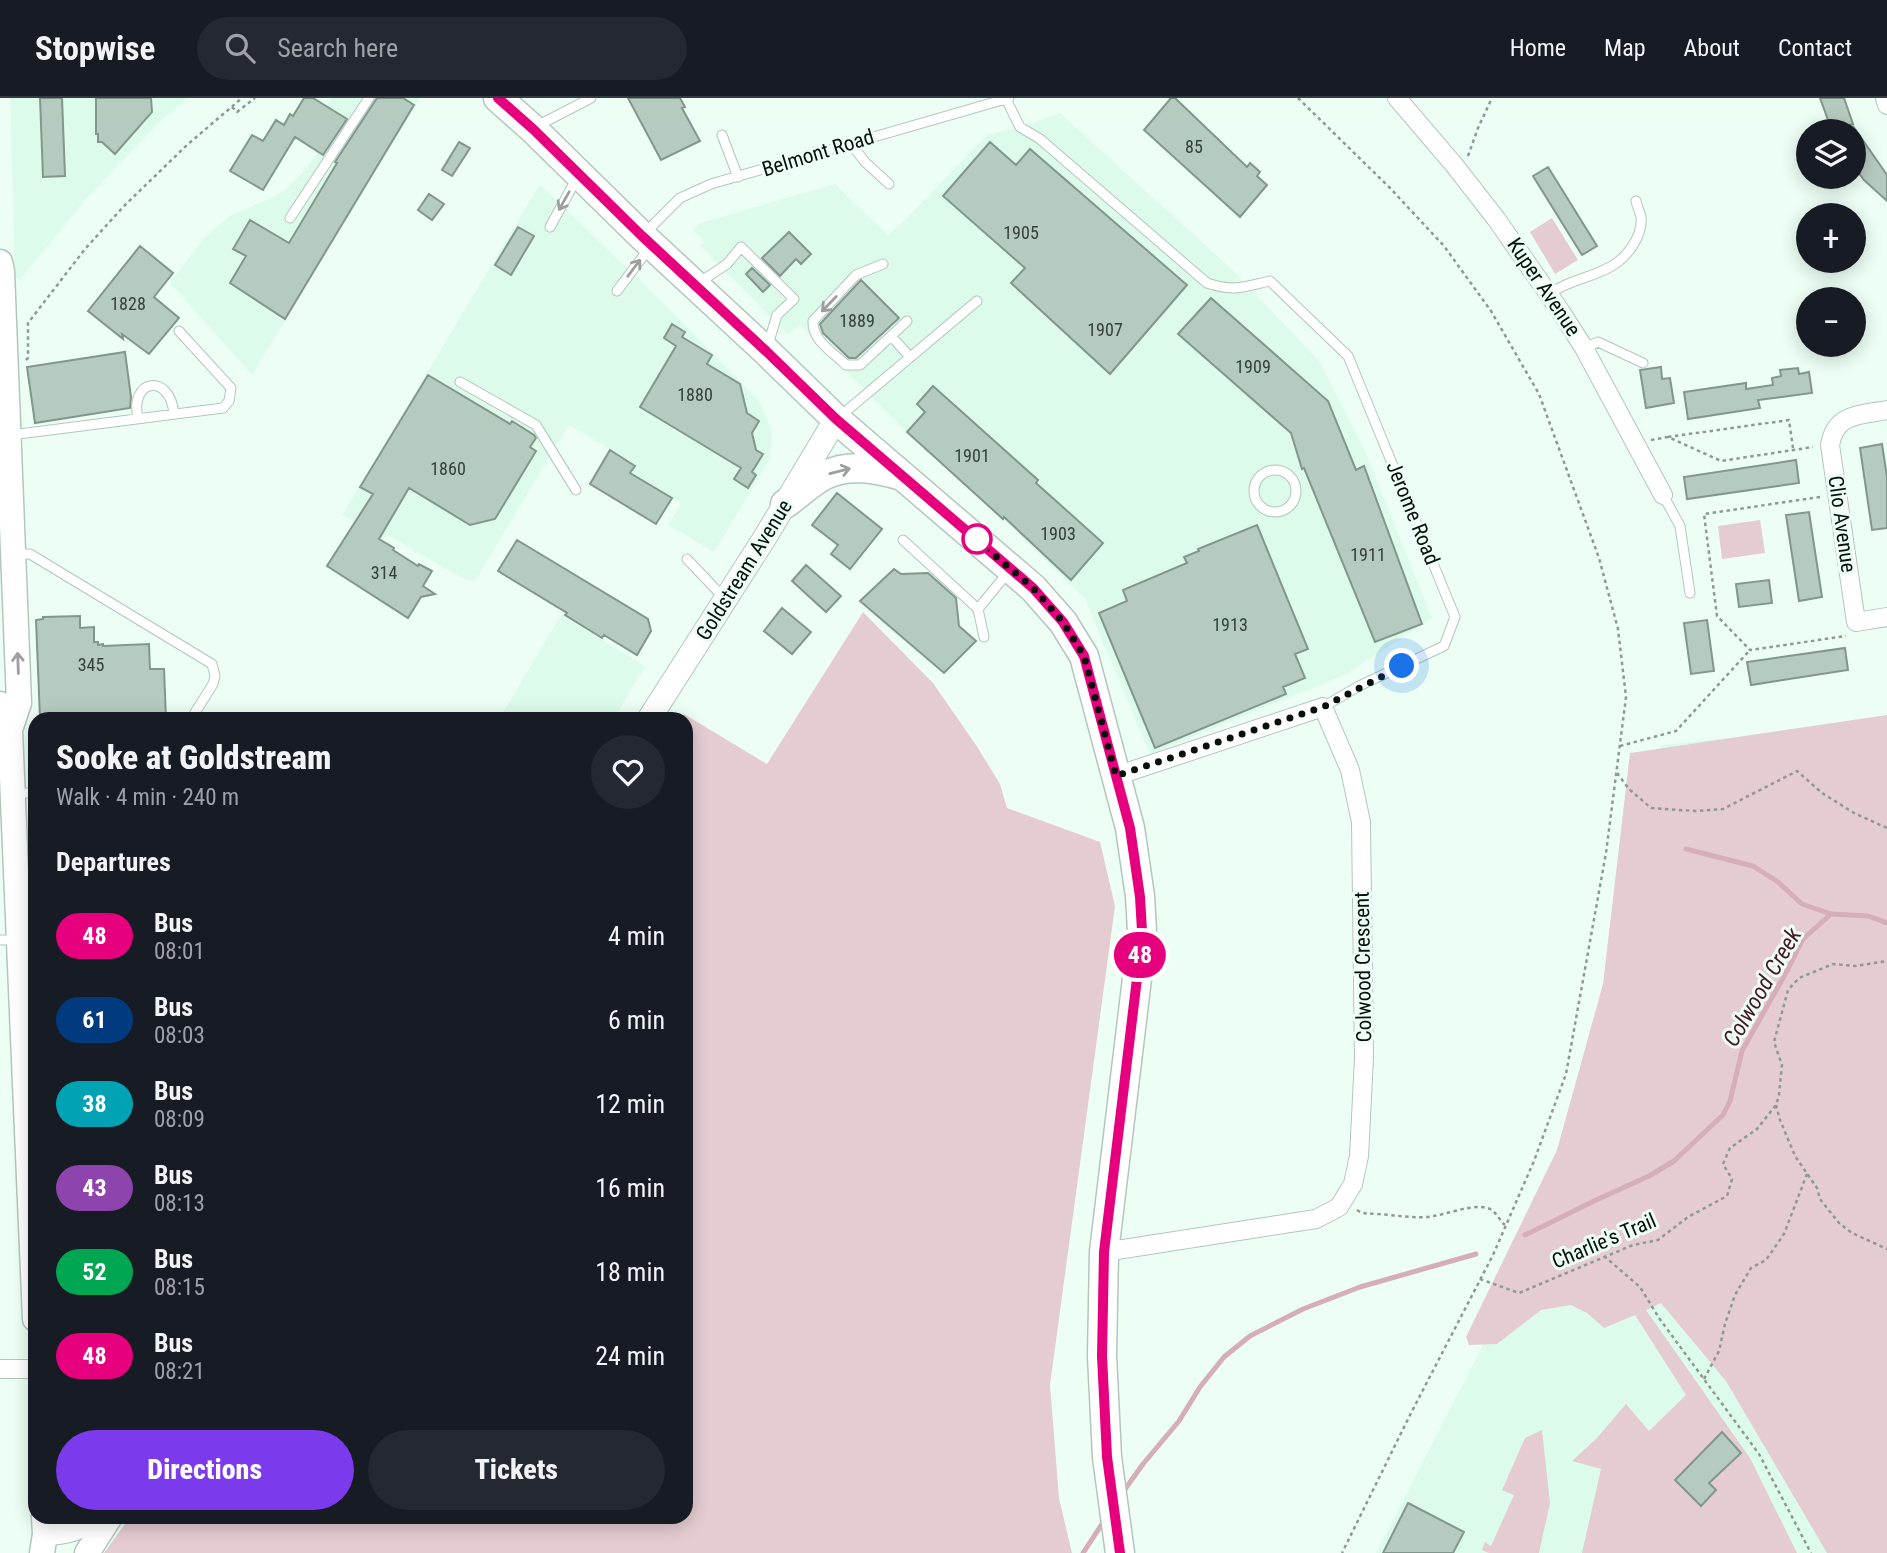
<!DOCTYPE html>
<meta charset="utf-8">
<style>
body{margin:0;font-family:"Roboto Condensed",sans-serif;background:#242831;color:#f1f3f6;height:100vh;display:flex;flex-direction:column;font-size:26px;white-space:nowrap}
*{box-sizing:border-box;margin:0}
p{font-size:23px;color:#9ea1a6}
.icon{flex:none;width:38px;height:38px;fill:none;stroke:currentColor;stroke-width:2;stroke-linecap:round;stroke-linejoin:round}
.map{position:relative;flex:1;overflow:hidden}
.sheet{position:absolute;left:28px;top:614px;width:665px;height:812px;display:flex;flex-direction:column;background:#171b24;border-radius:21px;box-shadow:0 4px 18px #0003}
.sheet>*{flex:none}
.badge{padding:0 14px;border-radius:23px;font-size:24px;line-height:46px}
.fabs{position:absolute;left:1796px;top:21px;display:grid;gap:14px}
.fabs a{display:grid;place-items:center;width:70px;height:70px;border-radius:50%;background:#171b24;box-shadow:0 4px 18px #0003;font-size:35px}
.you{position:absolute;width:35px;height:35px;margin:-18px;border:5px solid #fff;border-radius:50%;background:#1a73e8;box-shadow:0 0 0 10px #1a73e833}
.map>.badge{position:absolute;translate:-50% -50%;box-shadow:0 0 0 4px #fff}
h2{padding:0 28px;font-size:26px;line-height:63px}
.round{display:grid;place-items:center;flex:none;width:74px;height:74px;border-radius:37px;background:#242831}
.head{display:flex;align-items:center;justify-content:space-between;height:119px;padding:0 28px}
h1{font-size:33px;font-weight:800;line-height:52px}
.cta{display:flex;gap:14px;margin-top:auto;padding:14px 28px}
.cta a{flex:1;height:80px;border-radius:42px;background:#7c3aed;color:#fff;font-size:28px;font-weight:800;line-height:80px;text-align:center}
.cta a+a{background:#242831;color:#f1f3f6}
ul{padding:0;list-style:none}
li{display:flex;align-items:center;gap:21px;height:84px;padding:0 28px}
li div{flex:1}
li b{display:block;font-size:26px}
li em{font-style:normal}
li .badge{min-width:77px;font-weight:700;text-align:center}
header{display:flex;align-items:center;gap:42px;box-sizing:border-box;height:98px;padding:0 35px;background:#171b24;border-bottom:2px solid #363941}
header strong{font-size:33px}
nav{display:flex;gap:38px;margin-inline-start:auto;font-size:24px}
.search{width:490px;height:63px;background:#242831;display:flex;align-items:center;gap:18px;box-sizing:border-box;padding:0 24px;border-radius:38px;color:#9ea1a6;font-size:26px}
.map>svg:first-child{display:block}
.built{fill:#ddfbea}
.green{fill:#e5ccd1}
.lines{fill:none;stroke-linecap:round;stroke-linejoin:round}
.stream{stroke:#d5aeb7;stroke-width:5}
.building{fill:#b6cbbf;stroke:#82978b;stroke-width:2}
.service-casing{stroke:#b1c7ba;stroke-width:11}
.minor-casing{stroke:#b1c7ba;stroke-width:20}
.tertiary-casing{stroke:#b1c7ba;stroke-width:25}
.secondary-casing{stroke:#b1c7ba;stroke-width:27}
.primary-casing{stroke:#b1c7ba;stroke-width:31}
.path{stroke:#8c9a92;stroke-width:2.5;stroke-dasharray:3.5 3.5;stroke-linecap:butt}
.service{stroke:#fff;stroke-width:9}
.minor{stroke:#fff;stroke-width:18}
.tertiary{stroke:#fff;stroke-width:23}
.secondary{stroke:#fff;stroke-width:24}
.primary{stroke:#fff;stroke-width:28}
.oneway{stroke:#9c9f9e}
.line-casing{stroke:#fff;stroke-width:16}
.line{stroke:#e6007e;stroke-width:10}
.walk{stroke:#08100c;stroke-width:7;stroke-dasharray:0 12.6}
.stop-dot{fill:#fff;stroke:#e6007e;stroke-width:3.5}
.labels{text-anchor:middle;stroke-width:6;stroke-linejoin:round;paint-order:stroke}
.number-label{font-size:18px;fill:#343f39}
.street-label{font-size:21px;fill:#08100c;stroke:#edfff5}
.water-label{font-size:23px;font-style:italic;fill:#481727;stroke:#edfff5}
</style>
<header>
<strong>Stopwise</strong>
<div class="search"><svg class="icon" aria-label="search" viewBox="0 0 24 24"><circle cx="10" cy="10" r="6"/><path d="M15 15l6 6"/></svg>Search here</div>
<nav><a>Home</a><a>Map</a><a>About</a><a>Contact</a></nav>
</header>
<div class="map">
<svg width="1887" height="1455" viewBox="0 0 1887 1455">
<rect width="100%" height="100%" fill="#edfff5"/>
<path class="built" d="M10,0H187L160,24L86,101L20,182L15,179Z
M331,0H420L252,277L170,185L204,140L229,118L271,100L285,92L303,74L314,60L341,16L327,7Z
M1060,15L1236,175L1320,264L1366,355L1432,520L1345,577L1150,656L1085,501L1003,421L985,406L907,334L800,227L788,237L700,148L704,144L692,132L700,125L835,86L888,137L906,121L987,37L1020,29Z
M540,86L662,204L760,304L772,334L770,361L714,454L668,427L681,405L632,375L636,367L569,327L475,483L462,480L387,437L383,441L342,417Z
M561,517L645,568L614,621H499Z
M1887,623V1455H1376L1541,1134L1661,682V647Z"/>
<path class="green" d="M1552,120L1578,162L1555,176L1530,134Z
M1760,422L1765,455L1722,461L1718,428Z
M863,514L933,585L976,647L1000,686L1007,710L1100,744L1115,808L1050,1287L1059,1400L1072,1455H104L130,1419H686V621H681L684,616L767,666Z
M1887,617V1455H1827L1726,1283L1661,1205L1646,1212L1750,1360L1797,1455H1582L1601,1371L1572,1363L1597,1340L1626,1306L1649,1333L1686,1297L1635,1217L1604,1230L1587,1215L1571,1207L1541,1212L1497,1246L1469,1247L1466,1239L1557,1052L1603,886L1630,655Z
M1542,1332L1550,1405L1539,1455H1489L1482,1452L1485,1444L1491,1448L1514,1397L1502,1392L1525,1340Z"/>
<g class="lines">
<path class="stream" d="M1686,751L1753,768L1778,784L1802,806L1831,816
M1525,1137L1594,1103L1649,1078L1674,1063L1723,1017L1730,1003L1742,953L1787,873L1803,841L1831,816L1868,818L1887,825
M1123,1394L1143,1366L1179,1323L1200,1289L1224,1259L1250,1238L1303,1211L1360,1189L1476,1156
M1083,1455L1104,1423"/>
</g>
<path class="building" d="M40,0H62L65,78L43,79Z
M96,0H151L152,14L115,56L102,44H98V36H96Z
M304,0H313L347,21L323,57L295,39L263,92L230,73L252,37L263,43L276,22L284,27L290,16L293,18Z
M377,0H403L414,7L285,221L230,185L246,158L233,151L250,122L289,145L337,65L335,64Z
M628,0H680L685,9L682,10L700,43L661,62Z
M1171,0H1175L1247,69L1250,65L1260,74L1257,78L1267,87L1240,119L1144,32Z
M1820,0H1844L1853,26L1832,33Z
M1853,28L1887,77V103L1864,82L1853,67Z
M459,44L470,50L452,78L442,72Z
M990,44L1016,67L1030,51L1187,187L1110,276L1011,185L1025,170L943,98Z
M1548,69L1597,148L1582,157L1533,78Z
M429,96L444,106L432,122L418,112Z
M518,129L534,138L511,177L495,167Z
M789,134L811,156L801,166L796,161L780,178L762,160Z
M140,148L173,175L154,199L179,220L149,256L122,236L123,241L88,213Z
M752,170L770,187L763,194L746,176Z
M861,182L899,220L856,260H849L823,235L820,226Z
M1211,200L1328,303L1356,372L1364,368L1422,526L1375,544L1304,370L1302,371L1291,335L1178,236Z
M672,226L685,234L682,239L712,257L707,266L740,286L747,315L759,323L752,335L756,352L763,356L752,374L756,377L748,390L734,381L741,370L640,309L676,248L664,240Z
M125,254L131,299L130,310L35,325L27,269Z
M1661,269L1662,281L1670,280L1674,305L1646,310L1640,272Z
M1798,270L1799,276L1809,274L1812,295L1758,302L1760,310L1688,321L1684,294L1746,285V291L1773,287L1772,280L1781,278L1780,272Z
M428,277L510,326L512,323L534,337L536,340L530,349L536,353L495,421L470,427L409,390L379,441L394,450L393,452L418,468L419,466L432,473L423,488L435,496L421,499L408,520L327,468L373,396L360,389Z
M933,288L1038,382L1036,385L1103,445L1071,482L1004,419L1003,421L907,334L925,314L917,306Z
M1882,346L1887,379V430L1872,432L1860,350Z
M610,352L635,368L630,375L672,400L656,426L590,386Z
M1796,362L1799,385L1687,401L1684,379Z
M837,395L882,431L850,471L831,456L838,447L812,427Z
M1809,414L1822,499L1799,503L1786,417Z
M1257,427L1308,551L1295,556L1305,580L1283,589L1286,596L1155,650L1099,515L1127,503L1123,492L1187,465L1184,459L1199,453L1198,451Z
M517,442L648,521L651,533L637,557L604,537L602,540L565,517L567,515L498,473Z
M806,467L841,498L826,514L792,483Z
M894,471L901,476L928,475L956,500L959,528L976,543L944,575L860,503Z
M1769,482L1772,505L1739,509L1736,486Z
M782,510L811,534L792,556L764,533Z
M80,518V530L94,529V544H98V547L103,546V548L149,546L150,571H164L166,621H43V620H40L36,522L43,521V519Z
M1707,522L1714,573L1691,576L1684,525Z
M1845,550L1848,572L1751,587L1747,564Z
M1722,1334L1741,1355L1709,1385L1716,1392L1701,1408L1675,1382Z
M1408,1405L1464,1434L1453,1455H1383Z"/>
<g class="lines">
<g class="service-casing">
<path id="service" d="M1006,1L1020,29L1040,41L1207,185C1234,194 1243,189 1270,183L1348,258L1455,519L1444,548L1359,588L1323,609
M537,28L591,0
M722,37L738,79
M852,47L865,64L889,86
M290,120L369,0
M550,129L578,78
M645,135L680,100L711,86L1009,0
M883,166L856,177L813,223C812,243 833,254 846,267H860L907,223
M700,184L727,166L741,149L794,201L777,217L767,250
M617,193L650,149
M1549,196C1568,182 1591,180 1610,169C1627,160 1643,138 1641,119C1640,114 1637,108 1636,103
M891,238L910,259
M1584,250L1598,244L1643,265
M460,284L536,327L576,392
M138,320C129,281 170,274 174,316
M838,320L977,203
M11,337L223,310L229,303L231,290L179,233
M1254 393a21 21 0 1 1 42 0a21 21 0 1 1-42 0Z
M1663,397L1680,428L1690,495
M903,442L978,511
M16,456H30L212,566L215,578L213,586L191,621
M687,461L724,500
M984,539L978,511L1009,473
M15,695H35
M0,842H17"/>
</g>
<g class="minor-casing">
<path id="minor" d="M1397,0L1455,68L1497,122L1561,214L1584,250L1663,397
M1885,0L1887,7
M1887,312C1861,317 1835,315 1830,347L1856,524L1887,519
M1104,1154L1316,1121L1339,1109L1353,1086L1359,1058L1364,960L1361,724L1350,672L1323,609L1116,678
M0,1271H35"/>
</g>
<g class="tertiary-casing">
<path id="tertiary" d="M649,621L764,441L836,321
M45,1436C67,1434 76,1433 95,1419"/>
</g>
<g class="secondary-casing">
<path id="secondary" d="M0,164L2,173L19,605L10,632
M0,606L10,632L35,1221
M42,1455L45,1436L44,1419
M87,1455L110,1419"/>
</g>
<g class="primary-casing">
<path id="primary" d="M498,0L533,31L642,138L766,253L836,321L1033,490L1063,524L1084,558L1130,730L1140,798L1142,833L1139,864L1104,1154L1102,1258L1107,1359L1120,1455
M785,406C798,397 811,384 825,377C850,365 877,371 902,378"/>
</g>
<path class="path" d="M1298,0L1390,90L1444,148L1491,213L1539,296L1599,460L1618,531L1626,599L1606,755L1566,976L1534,1063L1493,1157L1410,1317L1342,1455
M232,9L237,14L255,0
M1468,58L1478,30L1492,0
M26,262L28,260V225L85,151L124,108L187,47L242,0
M1668,339L1789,322L1793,350
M1651,342L1668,339L1721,363L1813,349
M1820,399L1704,416L1717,518L1750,552L1846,538
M1620,648L1676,633L1750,552
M1617,675L1629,691L1651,710L1695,713L1723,711L1797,673L1822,695L1854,715L1887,730
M1776,1007L1780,1022L1795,1058L1817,1090L1820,1101L1839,1125L1852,1135L1887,1151
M1357,1112C1364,1117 1370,1115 1378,1116C1394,1117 1410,1120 1426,1119C1445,1118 1473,1104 1490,1111C1497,1115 1499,1122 1505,1127
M1604,1158L1640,1189L1659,1220L1759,1356L1811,1455
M1480,1181L1519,1195L1633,1147L1658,1142L1688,1119L1727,1098L1732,1081L1723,1066L1730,1050L1757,1031L1776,1007L1779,997L1782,967L1774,944L1788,892L1799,880L1833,866L1855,868L1887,863
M1704,1281L1719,1253L1725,1226L1735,1197L1751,1170L1766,1162L1784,1136L1807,1076"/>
<use href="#service" class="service"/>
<use href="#minor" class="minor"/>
<use href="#tertiary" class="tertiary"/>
<use href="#secondary" class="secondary"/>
<use href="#primary" class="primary"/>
</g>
<defs><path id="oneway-shaft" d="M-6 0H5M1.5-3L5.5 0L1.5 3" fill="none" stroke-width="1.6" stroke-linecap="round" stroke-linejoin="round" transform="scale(1.75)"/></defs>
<g class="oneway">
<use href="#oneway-shaft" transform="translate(564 103) rotate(119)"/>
<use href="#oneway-shaft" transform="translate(634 170) rotate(-53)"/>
<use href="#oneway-shaft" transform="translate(829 206) rotate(134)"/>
<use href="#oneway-shaft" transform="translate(840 373) rotate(-14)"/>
<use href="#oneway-shaft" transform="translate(18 565) rotate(-92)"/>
</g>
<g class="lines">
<g class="line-casing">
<path id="line" d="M498,0L533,31L642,138L766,253L836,321L1033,490L1063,524L1084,558L1130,730L1140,799L1142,833L1139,864L1104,1154L1102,1258L1107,1359L1120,1455"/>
</g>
<use href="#line" class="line"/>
<path class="walk" d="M977,441L972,438L1033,490L1063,524L1084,558L1116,678L1323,609L1402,568"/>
</g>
<circle class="stop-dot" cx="977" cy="441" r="14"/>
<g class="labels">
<g class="number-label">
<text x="1194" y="55">85</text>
<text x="1021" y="141">1905</text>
<text x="128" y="212">1828</text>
<text x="857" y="229">1889</text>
<text x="1105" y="238">1907</text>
<text x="1253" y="275">1909</text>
<text x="695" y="303">1880</text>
<text x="972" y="364">1901</text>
<text x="448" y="377">1860</text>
<text x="1058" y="442">1903</text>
<text x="1368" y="463">1911</text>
<text x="384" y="481">314</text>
<text x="1230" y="533">1913</text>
<text x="91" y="573">345</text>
</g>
<g class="street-label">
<text transform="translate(818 55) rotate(-17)" y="7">Belmont Road</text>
<text transform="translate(1544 189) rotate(56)" y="7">Kuper Avenue</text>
<text transform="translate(1413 415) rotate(68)" y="7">Jerome Road</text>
<text transform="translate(1842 426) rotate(82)" y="7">Clio Avenue</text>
<text transform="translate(744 472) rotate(-58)" y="7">Goldstream Avenue</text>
<text transform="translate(1363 869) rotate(-91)" y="7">Colwood Crescent</text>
<text transform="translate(1604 1143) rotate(-23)" y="7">Charlie's Trail</text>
</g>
<g class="water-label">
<text transform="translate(1762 889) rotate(-60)" y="8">Colwood Creek</text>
</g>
</g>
</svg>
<div class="fabs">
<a><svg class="icon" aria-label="layers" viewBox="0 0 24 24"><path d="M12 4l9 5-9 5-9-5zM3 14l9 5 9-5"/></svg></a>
<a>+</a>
<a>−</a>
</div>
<div class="you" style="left:1402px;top:568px"></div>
<b class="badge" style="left:1140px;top:857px;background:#e6007e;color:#fff">48</b>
<section class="sheet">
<div class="head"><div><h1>Sooke at Goldstream</h1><p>Walk · 4 min · 240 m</p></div><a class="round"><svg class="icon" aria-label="heart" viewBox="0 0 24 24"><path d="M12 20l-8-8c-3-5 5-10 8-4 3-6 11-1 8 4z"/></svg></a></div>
<h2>Departures</h2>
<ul>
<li><span class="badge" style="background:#e6007e;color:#fff">48</span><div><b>Bus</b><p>08:01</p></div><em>4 min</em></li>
<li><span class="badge" style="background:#003b80;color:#fff">61</span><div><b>Bus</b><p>08:03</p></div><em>6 min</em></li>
<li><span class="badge" style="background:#00a3b4;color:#fff">38</span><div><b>Bus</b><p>08:09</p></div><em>12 min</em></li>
<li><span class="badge" style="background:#8e44ad;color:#fff">43</span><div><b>Bus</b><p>08:13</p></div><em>16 min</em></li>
<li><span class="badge" style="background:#00a651;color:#fff">52</span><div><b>Bus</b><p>08:15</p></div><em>18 min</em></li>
<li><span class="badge" style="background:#e6007e;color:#fff">48</span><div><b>Bus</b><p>08:21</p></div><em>24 min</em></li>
</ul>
<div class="cta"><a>Directions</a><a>Tickets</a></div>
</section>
</div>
